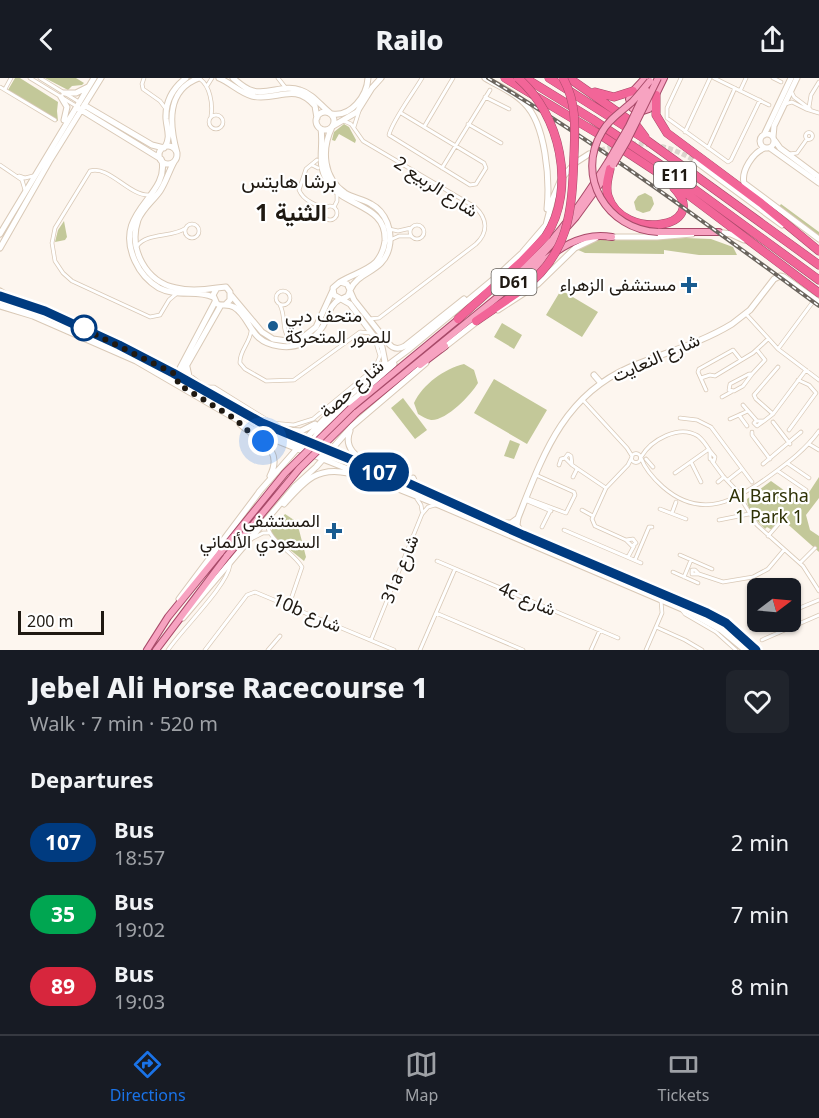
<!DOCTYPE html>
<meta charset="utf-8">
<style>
body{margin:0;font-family:"Noto Sans",Vazirmatn,sans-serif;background:#20242c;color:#f1f3f6;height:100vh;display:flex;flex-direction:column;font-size:22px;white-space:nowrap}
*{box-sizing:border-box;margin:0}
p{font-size:20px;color:#9ea1a6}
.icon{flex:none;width:33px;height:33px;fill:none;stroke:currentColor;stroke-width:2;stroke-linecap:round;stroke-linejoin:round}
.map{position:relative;height:572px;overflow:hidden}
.details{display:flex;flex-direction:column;background:#171b24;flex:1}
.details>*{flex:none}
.badge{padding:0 12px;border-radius:20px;font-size:21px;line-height:39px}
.needle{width:39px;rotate:74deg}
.fabs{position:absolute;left:747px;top:500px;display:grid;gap:12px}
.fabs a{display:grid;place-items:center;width:54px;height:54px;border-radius:9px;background:#171b24;box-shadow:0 2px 4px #0004;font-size:30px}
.scale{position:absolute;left:18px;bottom:15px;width:86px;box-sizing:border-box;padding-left:6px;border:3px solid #1f1912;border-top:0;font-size:16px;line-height:21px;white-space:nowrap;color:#1f1912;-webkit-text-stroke:4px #fff;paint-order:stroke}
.you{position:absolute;width:30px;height:30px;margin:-15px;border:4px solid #fff;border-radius:50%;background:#1a73e8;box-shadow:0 0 0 9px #1a73e833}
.map>.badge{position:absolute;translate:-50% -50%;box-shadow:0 0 0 3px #fff}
h2{padding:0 30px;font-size:22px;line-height:54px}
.round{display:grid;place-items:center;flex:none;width:63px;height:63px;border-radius:9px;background:#20242c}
.headline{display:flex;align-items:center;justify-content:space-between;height:102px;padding:0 30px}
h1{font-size:28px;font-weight:800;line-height:45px}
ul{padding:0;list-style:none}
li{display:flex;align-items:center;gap:18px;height:72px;padding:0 30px}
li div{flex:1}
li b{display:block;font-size:22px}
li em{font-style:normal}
li .badge{min-width:66px;font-weight:700;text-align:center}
header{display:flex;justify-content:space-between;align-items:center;height:78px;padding:0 30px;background:#171b24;font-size:27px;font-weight:800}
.menu{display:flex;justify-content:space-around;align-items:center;height:84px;border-top:2px solid #363941;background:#171b24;font-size:16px;color:#9ea1a6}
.menu a{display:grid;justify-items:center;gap:3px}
.menu .active{color:#1a73e8}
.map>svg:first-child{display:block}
.green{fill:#c3c899}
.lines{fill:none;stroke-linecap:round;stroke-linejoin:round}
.secondary-tunnel{stroke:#dcd5ce;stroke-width:5;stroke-dasharray:5 2.5;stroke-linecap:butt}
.street-casing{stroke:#d9c9b7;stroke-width:4.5}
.secondary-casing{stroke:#d9c9b7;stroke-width:7}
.primary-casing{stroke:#a84a69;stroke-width:8}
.highway-casing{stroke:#a84a69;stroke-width:9}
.street{stroke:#fff;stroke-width:3}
.secondary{stroke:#fff;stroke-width:5}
.primary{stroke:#f7a3c1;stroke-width:6}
.highway{stroke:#f26598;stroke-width:8}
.rail-casing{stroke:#6b655e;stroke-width:4}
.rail{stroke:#fff;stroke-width:1.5;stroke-dasharray:4.5;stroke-linecap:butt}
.primary-bridge-casing{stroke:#a84a69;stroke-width:8;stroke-linecap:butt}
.highway-bridge-casing{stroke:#a84a69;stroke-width:9;stroke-linecap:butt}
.primary-bridge{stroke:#f7a3c1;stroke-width:6}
.highway-bridge{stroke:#f26598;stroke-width:8}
.line-casing{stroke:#fff;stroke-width:14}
.line{stroke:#003b80;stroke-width:9}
.walk{stroke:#1f1912;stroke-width:6;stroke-dasharray:0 10.8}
.poi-dot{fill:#195c91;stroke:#fff;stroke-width:2}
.stop-dot{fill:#fff;stroke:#003b80;stroke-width:3}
.labels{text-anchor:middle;stroke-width:4.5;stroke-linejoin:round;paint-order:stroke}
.shield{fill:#fff;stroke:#625e59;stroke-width:1.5}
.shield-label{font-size:16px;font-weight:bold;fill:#1f1912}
.street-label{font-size:18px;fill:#1f1912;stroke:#fff}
.poi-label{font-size:18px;fill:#1f1912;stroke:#fff;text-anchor:end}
.park-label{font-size:18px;fill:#2f3206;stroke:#fff}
.neighbourhood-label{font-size:20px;fill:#1f1912;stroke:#fff}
.district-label{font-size:24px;font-weight:bold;fill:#1f1912;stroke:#fff}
</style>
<header><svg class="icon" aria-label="back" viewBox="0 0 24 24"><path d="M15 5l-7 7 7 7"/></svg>Railo<svg class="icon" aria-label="share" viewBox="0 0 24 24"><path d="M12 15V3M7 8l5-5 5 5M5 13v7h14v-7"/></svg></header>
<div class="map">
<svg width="819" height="572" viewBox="0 0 819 572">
<rect width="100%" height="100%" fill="#fdf6ef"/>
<path class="green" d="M15,0H20L58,24L57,33L58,43L8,12Z
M45,0H76L84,5L82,7L72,8L68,12Z
M344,46L349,49L356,62L355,65L339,56L335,63L332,62L334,54Z
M645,115L652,119L654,126L650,133L643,135L636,132L634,124L638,118Z
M781,126L819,154V159L779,129Z
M64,143L67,159L65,162L55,164L58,152Z
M685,160L711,161L733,169L737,177H699L664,172V176L585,175L576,171L595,162L603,161L645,162Z
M561,212L598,234L582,259L546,237Z
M502,245L522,257L514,271L494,259Z
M464,286L474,292L478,305C471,317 446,343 431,342C426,341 422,338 418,336L414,325C423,306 444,291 464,286Z
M494,301L547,332L527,366L474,335Z
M403,320L427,352L415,361L391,330Z
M510,362L520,366L514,381L504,378Z
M819,399V420L806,437L810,452L819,458V474L783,442L772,452L767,449L765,451C757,443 747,433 747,421L771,403L802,425Z
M285,436L297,444L306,479L304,483L269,455Z"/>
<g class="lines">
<path class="secondary-tunnel" d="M631,66C655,65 675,70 695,83
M593,74L616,68"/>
<g class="street-casing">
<path id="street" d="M30,0L76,28
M40,0L79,24
M144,0L142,6L143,11L160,23L166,31
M278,0L285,9
M681,0L667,30V40L728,84L731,82L760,22
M714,0L769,27
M773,0L781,4
M200,1C210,8 213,26 211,38
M207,8L212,0
M0,9L55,42
M5,11L11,0
M740,13L746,0
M791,13L794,19L810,31
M485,19L509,31
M785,26L792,24L806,31L819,35
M809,29L811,17L819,4
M401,35L484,85L486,90L476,106L470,107L389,57C392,43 414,14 422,0
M209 44a7 7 0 1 1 14 0a7 7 0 1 1-14 0Z
M344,43L351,46L363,63L475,129C487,140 489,154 476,166L379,240L369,241
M468,46L501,65
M354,49L359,33
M424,49L453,0
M685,54L710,0
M805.5 58a3.5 3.5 0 1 1 7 0a3.5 3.5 0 1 1-7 0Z
M708,70L735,10
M789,76L797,75L807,61
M317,82L306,91L299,112C303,122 317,129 327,129
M0,87L22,102L25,112
M312,87L318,90
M442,90L490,12
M19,98L25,100L33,98
M149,117C129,118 109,87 90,93L55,150L52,165L55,183L63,195L72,203L150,239L160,237L169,222L176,216
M323 135a7 7 0 1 1 14 0a7 7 0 1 1-14 0Z
M334,129L337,123V116
M185 153a7 7 0 1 1 14 0a7 7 0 1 1-14 0Z
M410 154a7 7 0 1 1 14 0a7 7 0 1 1-14 0Z
M389,151L398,153L411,150
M390,162L399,158H411
M137,168C148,154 172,160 186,150
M276 220a7 7 0 1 1 14 0a7 7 0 1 1-14 0Z
M280,227C286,238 281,252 290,262
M746,236L778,271L819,302
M251,253C250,265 239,273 240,285L245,291L266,303L294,302L360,254L371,255
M778,271L815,221
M749,296H752L743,308L734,313L729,312L730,306Z
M752,296L765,282L757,272
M701,300L710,297L715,298L753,275L768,261
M205,309H214L272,345L294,347L313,341L375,290L380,278L376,265
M706,312L698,294L699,291L733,272L741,282
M722,319L731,314
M582,321L627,370L632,378
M743,327L757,343
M773,336L756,321L754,317L778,289
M739,337L747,348
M680,340L697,342L711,349L752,404
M730,341L748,333
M756,343H764L757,348L754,345Z
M764,343L773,336L806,292
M773,344L790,366
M789,352L816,315L809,307L798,302
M752,354V357L770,381
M809,366L819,372
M710,373L715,379L714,383L710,381Z
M631.5 380a4.5 4.5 0 1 1 9 0a4.5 4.5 0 1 1-9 0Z
M568,376L571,378L572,387L565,380Z
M641,379C651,362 679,346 698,358C703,362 707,368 710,373
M641,380C645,391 654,401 663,409C702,443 737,422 771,397C789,384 806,371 819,353
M646,381L653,389
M712,383L723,398L738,414
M691,384L701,404
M787,385L809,400
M763,386L801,354
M559,387L561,381L565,380
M572,387L606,410
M778,393L806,412
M675,395L709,371
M573,399L577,391
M728,402L742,391
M718,404L724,399
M740,419L757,447L803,488L819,513
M526,420L566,435L575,417L574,414L536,397
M417,421L421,427L422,433
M525,422L551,433
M660,431L686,441
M582,432L593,438
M672,435L676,424
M719,442L749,436
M267,444C267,463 293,473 302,489L289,527
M542,449L550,433
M564,452L641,485
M768,458L781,443
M251,461L263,455H268
M633,461L636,465L632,468L626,462Z
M626,462L595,448L592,441L606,410L628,387L632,379
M680,477L712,491
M628,479L634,468
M635,482L649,449H652
M437,483L618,560
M800,485L815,470
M692,492H695L699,496H692Z
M673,494L698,505
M699,496L723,504L753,499L768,491L784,472
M684,499L691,482
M682,532L685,536L716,554L736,572
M790,534L819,522
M436,535L523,572
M767,543L770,547L774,544
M774,544L778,555
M656,549L685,562L702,572
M371,562L422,436L428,429L435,427
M762,562L819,537
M168,572C182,551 227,508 230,487
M205,572L247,517L255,514L394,572
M268,572L280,558
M420,572L455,491
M591,572L600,552
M646,572L662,535L661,523"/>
</g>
<g class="secondary-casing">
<path id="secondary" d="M219,0C231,5 240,15 252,18C276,24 294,3 315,28L317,40
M233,0C239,5 245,11 253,13C269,17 284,6 300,12C313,16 320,27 330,35
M485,0C498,8 514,14 524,25C546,46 550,102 547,131
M64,15H76L88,9
M61,19L67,29L64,42
M84,27L152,67L164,70
M78,30L161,81
M316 43a9 9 0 1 1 18 0a9 9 0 1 1-18 0Z
M332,36C351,39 367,18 368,0
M333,48L357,34L372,10L381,0
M332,49C321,72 323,100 345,115C353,120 363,121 371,126C386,134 393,153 389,170C383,195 359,192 350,212
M321,51C324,70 316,86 328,104C344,130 387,126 385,163C384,170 381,178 376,184C367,193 351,197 340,204
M760 63a7 7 0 1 1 14 0a7 7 0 1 1-14 0Z
M764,57L791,0
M773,59L774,48L797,0
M775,63L780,70L819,99
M159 77a9 9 0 1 1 18 0a9 9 0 1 1-18 0Z
M165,69C171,59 167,52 166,41C165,24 173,10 186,0
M765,70C753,74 741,93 744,105L819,161
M770,70L819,105
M177,75C169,46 166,12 199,0
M162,83C169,119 112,133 135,183C140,194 149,204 159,210C178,220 196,211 213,219
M695,83L782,147
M174,84C169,93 166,104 160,113C153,123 143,130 138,142C128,171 146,204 176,210C188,213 204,212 217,210
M716,154L731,156L744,162
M0,156L94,0
M608,159H657L692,156
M0,170L49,84L101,0
M0,213L11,220
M350,213L354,222L388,265C393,271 398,272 405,268L464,221
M231,217L262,254L273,261L287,263L302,260L316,249L333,212
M0,218L45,233L119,267L177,297L262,345L399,401L523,457L707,535L730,548L756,572
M342,221L348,218L350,212L347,206L340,204L333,210L334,217L350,226L382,269L385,284L380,289
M226,226L230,222V214L226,209L217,210L213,217L217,226C223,228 228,226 234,229C252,240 248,264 279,268C296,271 314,263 323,248C329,237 329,227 340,221
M0,228L33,238L136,283L265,358L441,428L689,534L721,552L745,572
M498,232L538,206L575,170L596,160
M442,271L479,242
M187,289L189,298L198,305
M594,297L601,305
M180,299L221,227
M178,306V294L215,224
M240,346C256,362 285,369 270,398
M256,351L312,371
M285,352L301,353L315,346
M350,353C343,370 357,379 370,387
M315,367V359L321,350L394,286
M314,373L342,383
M413,400L417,410
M294,409L316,389L352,348L426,285
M259,414L310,356L331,334L365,304L408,272L495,200L522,175L546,147L553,120L561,101L575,85L589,76
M284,426C304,404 316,388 348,395
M500,445H511L518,440
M522,455L517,447L518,440C543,377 563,318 630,289C664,275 701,265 732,246L750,232L774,201L780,198L784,199L819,224
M179,521L260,413
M183,540L295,408"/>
</g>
<g class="primary-casing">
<path id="primary" d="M645,0L633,13L629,21L632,30L640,34L649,31L664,0
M658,154H719
M534,191C556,172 581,153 612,159
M503,205C511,198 521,192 529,185C561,157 585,119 608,84
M420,287L445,268
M351,330L460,240
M356,335L505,213L532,188L576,139L608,95
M147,572L168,539L221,474
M156,572L227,478"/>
</g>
<g class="highway-casing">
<path id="highway" d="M505,0L602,58L666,100L819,215
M525,0L592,41L661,87L819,202
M549,0L645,61L819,187
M569,0L636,47L645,59
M595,14L614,19L633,13
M656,17V37L667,55L761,125L819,173
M610,91C608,100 605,109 608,118C622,164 712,150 674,110
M458,241L521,184L546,158
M476,243L520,213"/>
</g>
<use href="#street" class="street"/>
<use href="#secondary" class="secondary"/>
<use href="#primary" class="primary"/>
<use href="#highway" class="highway"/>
<g class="rail-casing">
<path id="rail" d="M488,0C603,69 711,149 819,228"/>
</g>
<use href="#rail" class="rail"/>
<g class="primary-bridge-casing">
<path id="primary-bridge" d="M650,3C644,10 638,18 632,24C621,34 609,41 602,54C575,98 607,152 658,154
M608,84L629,48L646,12
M613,87L627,63L658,0
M221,474L285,395L351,330
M227,478L299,391L356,335"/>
</g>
<g class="highway-bridge-casing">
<path id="highway-bridge" d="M518,0C560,36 577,110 546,158
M520,213C570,177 572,133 574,77C575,50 577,25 563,0"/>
</g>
<use href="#primary-bridge" class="primary-bridge"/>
<use href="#highway-bridge" class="highway-bridge"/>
</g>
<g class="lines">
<g class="line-casing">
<path id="line" d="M0,218L45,233L119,267L173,295L262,345L399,401L523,457L707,535L726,545L756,572"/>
</g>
<use href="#line" class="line"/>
<path class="walk" d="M84,250L80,249L177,297L178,306L237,342L244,350L263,363"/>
</g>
<g class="poi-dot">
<path d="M686 198h6v6h6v6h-6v6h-6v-6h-6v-6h6z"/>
<circle cx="273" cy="248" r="6"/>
<path d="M331 444h6v6h6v6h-6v6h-6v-6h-6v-6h6z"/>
</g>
<circle class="stop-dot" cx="84" cy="250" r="12"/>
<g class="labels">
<g class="shield">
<rect x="654" y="84" width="42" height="26" rx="4.5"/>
<rect x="491.5" y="191" width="45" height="26" rx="4.5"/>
</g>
<g class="shield-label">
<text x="675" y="103">E11</text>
<text x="514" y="210">D61</text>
</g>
<g class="street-label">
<text transform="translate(436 109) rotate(33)" y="6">شارع الربيع 2</text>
<text transform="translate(656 280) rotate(-24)" y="6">شارع النعايت</text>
<text transform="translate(352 311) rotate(-41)" y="6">شارع حصة</text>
<text transform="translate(400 491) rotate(-68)" y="6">31a شارع</text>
<text transform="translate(527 521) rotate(23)" y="6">4c شارع</text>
<text transform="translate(307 535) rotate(23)" y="6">10b شارع</text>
</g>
<g class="poi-label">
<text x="676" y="213">مستشفى الزهراء</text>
<text x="285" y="244" text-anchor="start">متحف دبي<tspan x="285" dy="21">للصور المتحركة</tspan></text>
<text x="320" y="449">المستشفى<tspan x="320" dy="21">السعودي الألماني</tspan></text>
</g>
<g class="park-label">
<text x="769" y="424">Al Barsha<tspan x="769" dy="21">1 Park 1</tspan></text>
</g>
<g class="neighbourhood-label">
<text x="289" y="110">برشا هايتس</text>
</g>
<g class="district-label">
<text x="291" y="143">الثنية 1</text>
</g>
</g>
</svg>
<div class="fabs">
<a><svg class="needle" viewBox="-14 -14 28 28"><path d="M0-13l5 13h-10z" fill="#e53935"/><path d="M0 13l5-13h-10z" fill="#9ea1a6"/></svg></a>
</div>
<div class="scale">200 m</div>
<div class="you" style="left:263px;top:363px"></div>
<b class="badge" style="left:379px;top:394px;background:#003b80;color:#fff">107</b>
</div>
<section class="details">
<div class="headline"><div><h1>Jebel Ali Horse Racecourse 1</h1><p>Walk · 7 min · 520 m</p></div><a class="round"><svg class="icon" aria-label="heart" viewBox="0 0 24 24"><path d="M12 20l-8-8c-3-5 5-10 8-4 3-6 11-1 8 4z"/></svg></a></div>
<h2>Departures</h2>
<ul>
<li><span class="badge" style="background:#003b80;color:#fff">107</span><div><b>Bus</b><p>18:57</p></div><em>2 min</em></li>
<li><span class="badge" style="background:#00a651;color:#fff">35</span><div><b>Bus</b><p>19:02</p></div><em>7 min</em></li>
<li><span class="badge" style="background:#d7263d;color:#fff">89</span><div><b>Bus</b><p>19:03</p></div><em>8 min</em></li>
</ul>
</section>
<nav class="menu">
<a class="active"><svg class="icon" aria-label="directions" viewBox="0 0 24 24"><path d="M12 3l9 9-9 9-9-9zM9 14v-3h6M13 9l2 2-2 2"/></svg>Directions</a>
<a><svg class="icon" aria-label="map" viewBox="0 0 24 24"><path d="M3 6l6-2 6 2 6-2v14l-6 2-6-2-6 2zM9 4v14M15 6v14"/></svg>Map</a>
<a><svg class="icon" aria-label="tickets" viewBox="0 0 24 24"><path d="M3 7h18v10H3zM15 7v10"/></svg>Tickets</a>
</nav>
